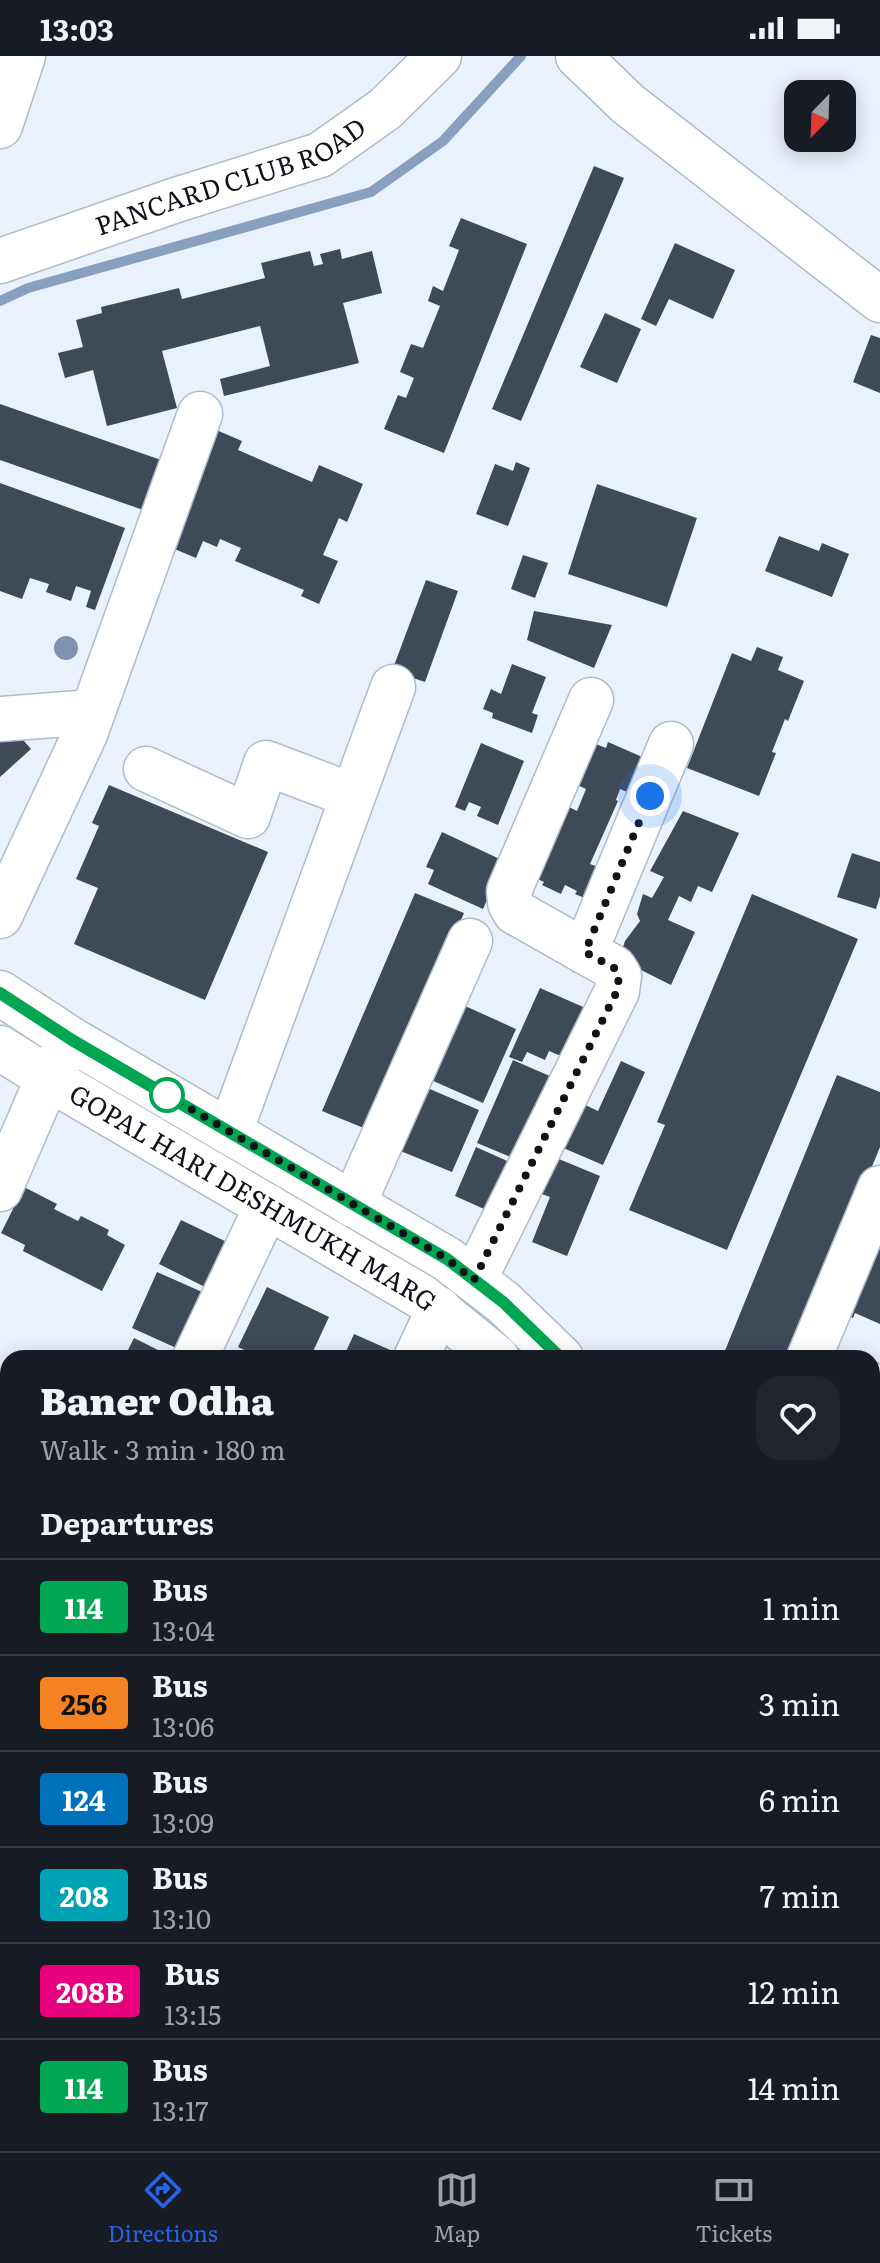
<!DOCTYPE html>
<meta charset="utf-8">
<style>
body{margin:0;font-family:Literata,serif;background:#20242c;color:#f1f3f6;height:100vh;display:flex;flex-direction:column;font-size:30px;white-space:nowrap}
*{box-sizing:border-box;margin:0}
p{font-size:26px;color:#9ea1a6}
.icon{flex:none;width:44px;height:44px;fill:none;stroke:currentColor;stroke-width:2;stroke-linecap:round;stroke-linejoin:round}
.map{position:relative;flex:1;overflow:hidden}
.drawer{position:absolute;left:0px;top:1294px;width:880px;height:802px;display:flex;flex-direction:column;background:#171b24;border-radius:24px 24px 0 0;box-shadow:0 4px 20px #0003}
.drawer>*{flex:none}
.badge{padding:0 16px;border-radius:6px;font-size:28px;line-height:52px}
.needle{width:52px;rotate:203deg}
.buttons{position:absolute;left:784px;top:24px;display:grid;gap:16px}
.buttons a{display:grid;place-items:center;width:72px;height:72px;border-radius:16px;background:#171b24;box-shadow:0 4px 20px #0003;font-size:40px}
.you{position:absolute;width:40px;height:40px;margin:-20px;border:6px solid #fff;border-radius:50%;background:#1a73e8;box-shadow:0 0 0 12px #1a73e833}
.map>.badge{position:absolute;translate:-50% -50%;box-shadow:0 0 0 4px #fff}
h2{padding:0 40px;font-size:30px;line-height:72px}
.round{display:grid;place-items:center;flex:none;width:84px;height:84px;border-radius:24px;background:#20242c}
.head{display:flex;align-items:center;justify-content:space-between;height:136px;padding:0 40px}
h1{font-size:38px;font-weight:800;line-height:60px}
ul{padding:0;list-style:none}
li{display:flex;align-items:center;gap:24px;height:96px;padding:0 40px;border-top:2px solid #363941}
li div{flex:1}
li b{display:block;font-size:30px}
li em{font-style:normal}
li .badge{min-width:88px;font-weight:700;text-align:center}
.status{display:flex;justify-content:space-between;align-items:center;height:56px;padding:0 40px;background:#171b24;direction:ltr}
.status svg{height:22px;fill:currentColor}
.tab-bar{display:flex;justify-content:space-around;align-items:center;height:112px;border-top:2px solid #363941;background:#171b24;font-size:22px;color:#9ea1a6}
.tab-bar a{display:grid;justify-items:center;gap:4px}
.tab-bar .on{color:#2563eb}
.map>svg:first-child{display:block}
.lines{fill:none;stroke-linecap:round;stroke-linejoin:round}
.stream{stroke:#88a0be;stroke-width:10}
.building{fill:#3f4a59}
.minor-casing{stroke:#aebbcc;stroke-width:47}
.major-casing{stroke:#aebbcc;stroke-width:47}
.minor{stroke:#fff;stroke-width:44}
.major{stroke:#fff;stroke-width:44}
.tree{fill:#7d93af}
.line-casing{stroke:#fff;stroke-width:18}
.line{stroke:#00a651;stroke-width:12}
.walk{stroke:#0e1319;stroke-width:8;stroke-dasharray:0 14.4}
.stop-dot{fill:#fff;stroke:#00a651;stroke-width:4}
.labels{text-anchor:middle;stroke-width:8;stroke-linejoin:round;paint-order:stroke}
.street-label{font-size:26px;fill:#0e1319;stroke:#e9f1fc}
</style>
<div class="status"><b>13:03</b><svg viewBox="0 0 49 12"><path d="M0 12V9h3v3zM5 12V6h3v6zM10 12V3h3v9zM15 12V0h3v12zM26 1h20v11H26zM47 4h2v5h-2z"/></svg></div>
<div class="map">
<svg width="880" height="2095" viewBox="0 0 880 2095">
<rect width="100%" height="100%" fill="#e9f1fc"/>
<g class="lines">
<path class="stream" d="M0,245L28,232L371,136L443,85L521,0
M872,1646L880,1645
M0,1723L8,1726"/>
</g>
<path class="building" d="M594,110L624,122L521,365L492,353Z
M461,162L527,188L444,397L384,373L398,339L406,342L414,322L400,316L411,288L423,292L440,250L428,245L433,230L443,235L459,194L449,190Z
M675,187L735,214L713,263L669,243L656,270L641,263Z
M340,193L342,203L372,195L382,237L343,247L359,307L224,340L220,323L270,310L260,270L162,295L177,352L107,370L93,314L65,322L58,297L83,291L76,264L102,257L101,251L179,232L182,243L265,222L261,207L310,195L314,210L323,208L320,198Z
M605,257L641,273L617,327L580,311Z
M871,279L880,282V337L853,326Z
M0,348L164,405L146,455L0,404Z
M214,373L242,385L238,394L312,426L319,409L363,428L347,466L339,462L323,499L338,505L319,548L301,540L304,534L235,505L241,492L220,483L217,491L203,485L196,502L165,489Z
M516,406L530,412L508,470L476,458L495,408L513,415Z
M0,427L125,472L95,554L86,551L91,535L76,530L71,545L46,536L49,528L30,522L22,543L0,535Z
M597,428L697,462L667,551L568,518Z
M779,480L819,495L822,487L849,498L832,541L765,515Z
M523,499L548,507L535,542L511,533Z
M426,524L458,535L425,626L392,615Z
M534,555L612,569L594,612L527,584Z
M757,591L783,601L778,614L804,625L788,665L785,663L772,696L776,697L759,740L687,712L732,597L751,605Z
M512,608L546,621L532,657L538,659L532,677L492,662L493,657L483,653L491,633L501,638Z
M6,664L31,693L0,721V669Z
M608,686L649,704L634,739L620,733L616,744L618,745L590,808L601,812L587,843L575,838L577,835L565,829L561,838L542,829L544,826L533,821L565,749L577,755L586,733L575,728L593,687L606,692Z
M481,687L524,705L498,769L477,760L481,751L469,746L465,755L455,751Z
M109,729L268,796L205,944L74,888L98,832L76,823L99,770L92,767Z
M683,755L739,777L712,836L698,830L691,846L679,840L668,864L695,876L671,929L619,903L625,885L640,865L637,858L643,838L652,842L664,821L650,815Z
M442,776L504,805L483,853L428,828L434,814L426,811Z
M852,797L880,806V840L876,853L837,841Z
M415,837L464,857L371,1075L322,1055Z
M752,838L858,883L727,1194L629,1154L665,1069L657,1066Z
M540,932L590,954L568,1003L549,995L545,1004L527,996L522,1006L509,1001Z
M463,949L516,973L483,1047L431,1024Z
M513,1004L559,1024L523,1106L477,1087Z
M621,1005L645,1016L603,1109L561,1091L581,1047L598,1055Z
M837,1019L880,1036V1091L794,1302H722Z
M425,1031L479,1054L452,1116L398,1094Z
M476,1091L523,1112L502,1161L455,1140Z
M554,1101L600,1120L567,1200L532,1186L550,1141L539,1137Z
M24,1131L57,1148L54,1153L78,1165L81,1160L109,1174L107,1179L125,1189L102,1235L23,1195L25,1189L1,1177Z
M880,1160V1268L855,1257L853,1262L838,1255Z
M181,1164L231,1188L209,1233L159,1208Z
M157,1216L209,1239L183,1295L132,1272Z
M267,1231L329,1261L310,1302H261L238,1291Z
M354,1278L397,1297L395,1302H343Z
M134,1282L174,1302H124Z
M880,1448V1520L872,1517V1469Z
M8,1525V1545L0,1541Z
M0,1573L8,1576V1642L0,1639Z
M872,1724H878L874,1774H872Z
M8,2028V2088H108L109,2095H0V2048Z"/>
<g class="lines">
<g class="minor-casing">
<path id="minor" d="M0,70L23,0
M0,663L93,656
M146,713L248,760L266,707L353,740
M0,860L85,678L200,358
M585,896L671,688
M230,1076L393,631
M0,1133L48,1022L67,991
M353,1149L470,885
M474,1224L617,935L619,920L614,912L515,856L510,847L509,835L591,644
M195,1302L267,1150
M416,1302L439,1253
M809,1302L880,1132
M872,1329L880,1332
M872,1599L880,1598
M872,1947L880,1921
M238,2095L241,2088
M544,2095L547,2088"/>
</g>
<g class="major-casing">
<g id="major">
<path d="M578,0L628,48L880,244"/>
<path id="s1" d="M0,205L176,144L320,99L385,53L439,0"/>
<path d="M0,937L72,984L447,1203L503,1246L561,1302"/>
<path id="s2" d="M0,992L48,1022L422,1241L497,1302"/>
<path d="M733,2088L736,2095"/>
<path d="M781,2088L784,2095"/>
</g>
</g>
<use href="#minor" class="minor"/>
<use href="#major" class="major"/>
</g>
<circle class="tree" cx="66" cy="592" r="12"/>
<g class="lines">
<g class="line-casing">
<path id="line" d="M0,937L72,984L447,1203L503,1246L561,1302"/>
</g>
<use href="#line" class="line"/>
<path class="walk" d="M167,1039L447,1203L474,1224L617,935L619,920L614,912L585,896L650,740"/>
</g>
<circle class="stop-dot" cx="167" cy="1039" r="16"/>
<g class="labels">
<g class="street-label">
<text dy="9" stroke="none"><textPath href="#s1" startOffset="246">PANCARD CLUB ROAD</textPath></text>
<text dy="9" stroke="none"><textPath href="#s2" startOffset="294">GOPAL HARI DESHMUKH MARG</textPath></text>
</g>
</g>
</svg>
<div class="buttons">
<a><svg class="needle" viewBox="-14 -14 28 28"><path d="M0-13l5 13h-10z" fill="#e53935"/><path d="M0 13l5-13h-10z" fill="#9ea1a6"/></svg></a>
</div>
<div class="you" style="left:650px;top:740px"></div>
<section class="drawer">
<div class="head"><div><h1>Baner Odha</h1><p>Walk · 3 min · 180 m</p></div><a class="round"><svg class="icon" aria-label="heart" viewBox="0 0 24 24"><path d="M12 20l-8-8c-3-5 5-10 8-4 3-6 11-1 8 4z"/></svg></a></div>
<h2>Departures</h2>
<ul>
<li><span class="badge" style="background:#00a651;color:#fff">114</span><div><b>Bus</b><p>13:04</p></div><em>1 min</em></li>
<li><span class="badge" style="background:#f58220;color:#111">256</span><div><b>Bus</b><p>13:06</p></div><em>3 min</em></li>
<li><span class="badge" style="background:#0072bc;color:#fff">124</span><div><b>Bus</b><p>13:09</p></div><em>6 min</em></li>
<li><span class="badge" style="background:#00a3b4;color:#fff">208</span><div><b>Bus</b><p>13:10</p></div><em>7 min</em></li>
<li><span class="badge" style="background:#e6007e;color:#fff">208B</span><div><b>Bus</b><p>13:15</p></div><em>12 min</em></li>
<li><span class="badge" style="background:#00a651;color:#fff">114</span><div><b>Bus</b><p>13:17</p></div><em>14 min</em></li>
</ul>
</section>
</div>
<nav class="tab-bar">
<a class="on"><svg class="icon" aria-label="directions" viewBox="0 0 24 24"><path d="M12 3l9 9-9 9-9-9zM9 14v-3h6M13 9l2 2-2 2"/></svg>Directions</a>
<a><svg class="icon" aria-label="map" viewBox="0 0 24 24"><path d="M3 6l6-2 6 2 6-2v14l-6 2-6-2-6 2zM9 4v14M15 6v14"/></svg>Map</a>
<a><svg class="icon" aria-label="tickets" viewBox="0 0 24 24"><path d="M3 7h18v10H3zM15 7v10"/></svg>Tickets</a>
</nav>
